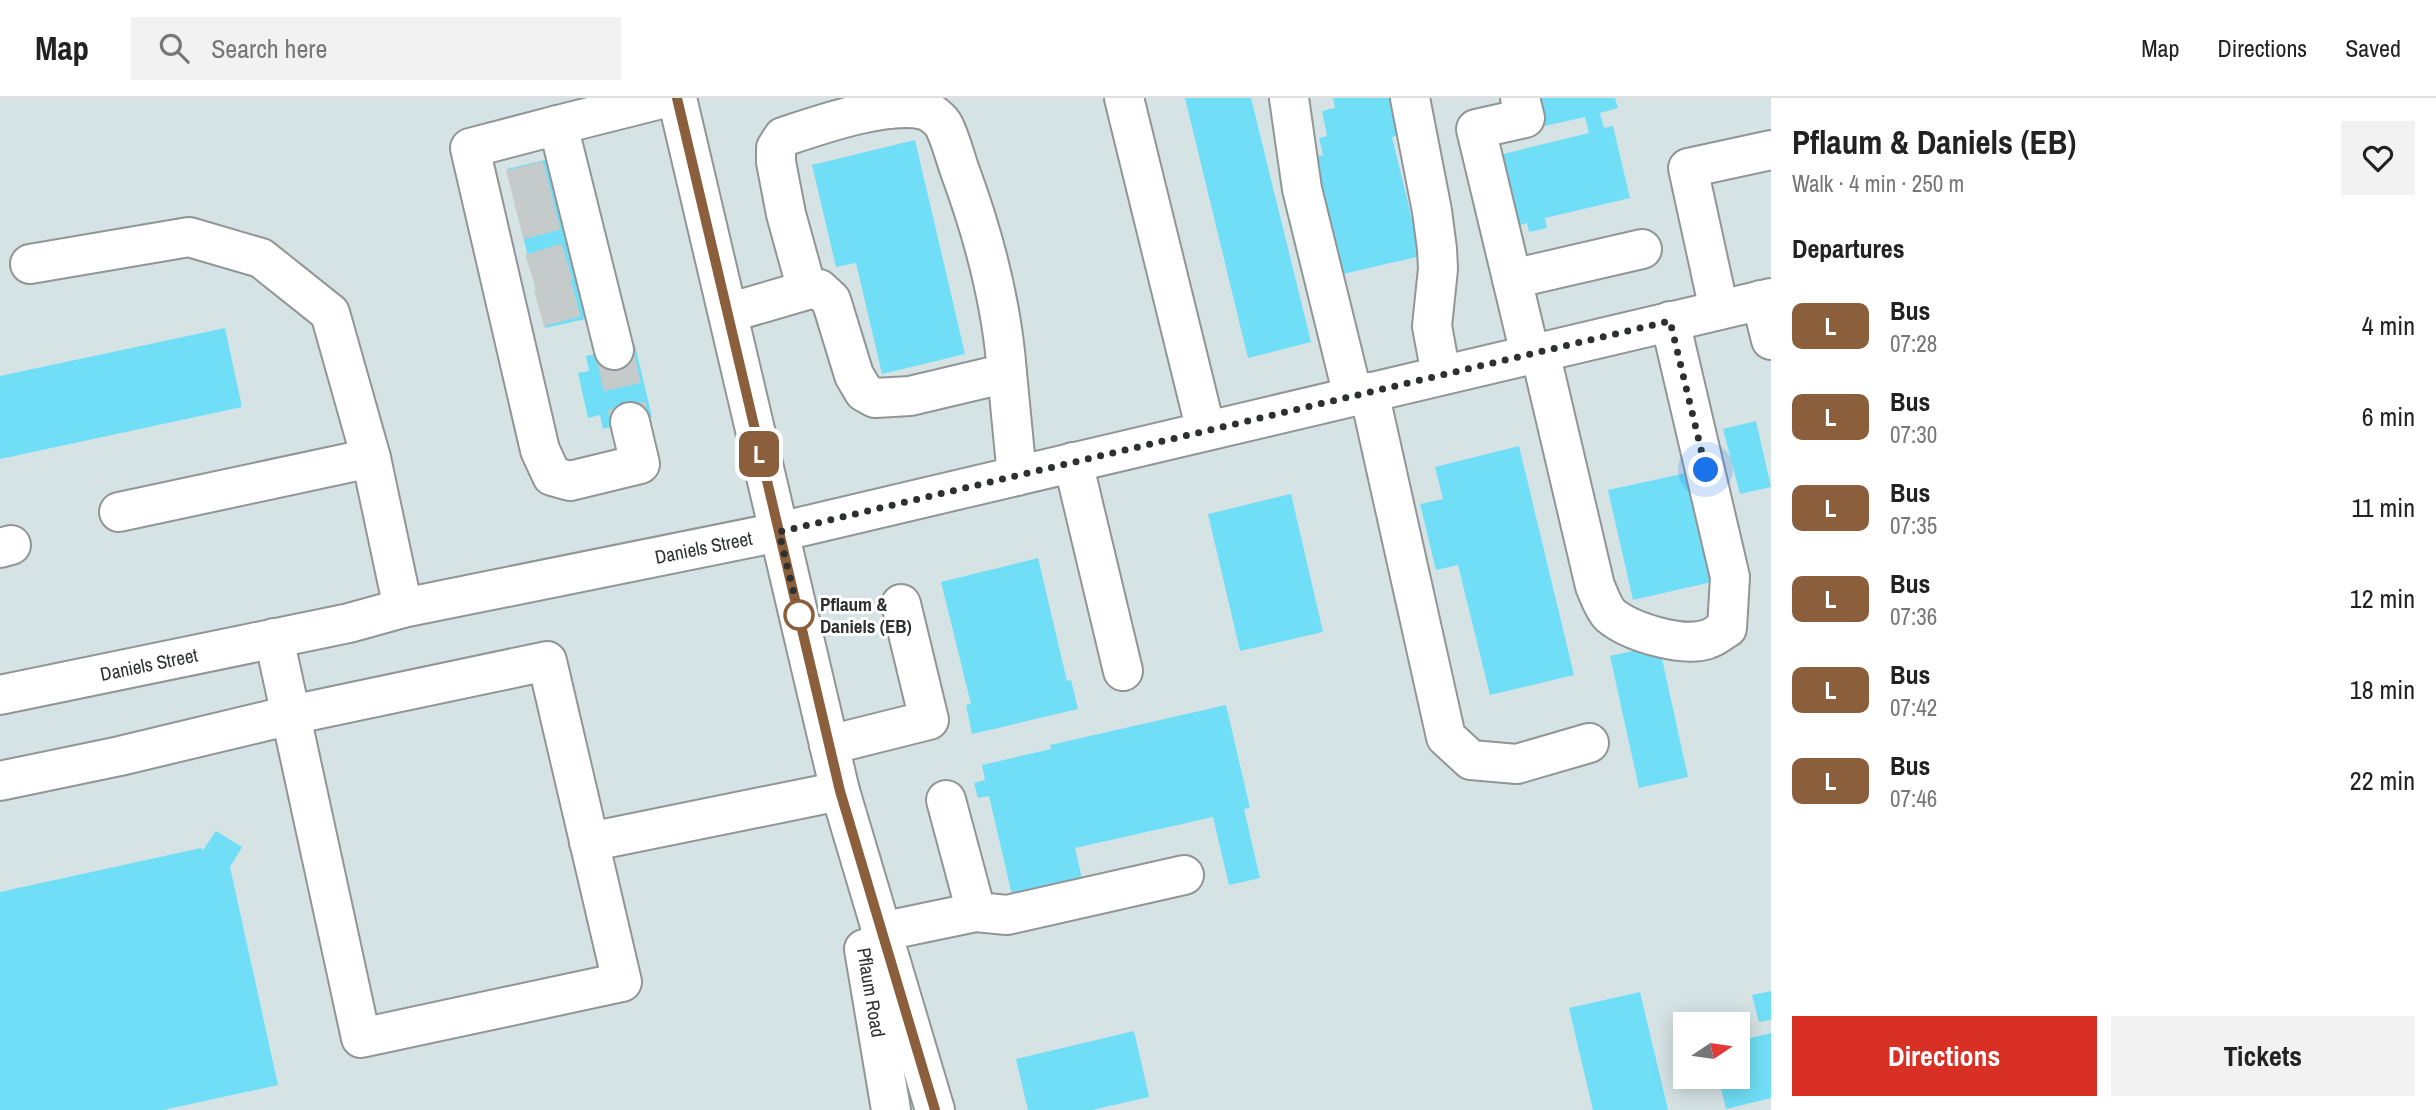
<!DOCTYPE html>
<meta charset="utf-8">
<style>
body{margin:0;font-family:"Archivo Narrow",sans-serif;background:#f2f2f2;color:#222;height:100vh;display:flex;flex-direction:column;font-size:26px;white-space:nowrap}
*{box-sizing:border-box;margin:0}
p{font-size:23px;color:#767676}
.icon{flex:none;width:38px;height:38px;fill:none;stroke:currentColor;stroke-width:2;stroke-linecap:round;stroke-linejoin:round}
.map{position:relative;flex:1;overflow:hidden}
.details{display:flex;flex-direction:column;background:#fff;width:665px}
.details>*{flex:none}
.badge{padding:0 14px;border-radius:10px;font-size:24px;line-height:46px}
.needle{width:46px;rotate:77deg}
.tools{position:absolute;left:1673px;top:914px;display:grid;gap:14px}
.tools a{display:grid;place-items:center;width:77px;height:77px;border-radius:0px;background:#fff;box-shadow:0 4px 18px #0003;font-size:35px}
.you{position:absolute;width:35px;height:35px;margin:-18px;border:5px solid #fff;border-radius:50%;background:#1a73e8;box-shadow:0 0 0 10px #1a73e833}
.map>.badge{position:absolute;translate:-50% -50%;box-shadow:0 0 0 4px #fff}
h2{padding:0 21px;font-size:26px;line-height:63px}
.round{display:grid;place-items:center;flex:none;width:74px;height:74px;border-radius:0px;background:#f2f2f2}
.overview{display:flex;align-items:center;justify-content:space-between;height:119px;padding:0 21px}
h1{font-size:33px;font-weight:800;line-height:52px}
.cta{display:flex;gap:14px;margin-top:auto;padding:14px 21px}
.cta a{flex:1;height:80px;border-radius:0px;background:#d93025;color:#fff;font-size:28px;font-weight:800;line-height:80px;text-align:center}
.cta a+a{background:#f2f2f2;color:#222}
ul{padding:0;list-style:none}
li{display:flex;align-items:center;gap:21px;height:91px;padding:0 21px}
li div{flex:1}
li b{display:block;font-size:26px}
li em{font-style:normal}
li .badge{min-width:77px;font-weight:700;text-align:center}
header{display:flex;align-items:center;gap:42px;box-sizing:border-box;height:98px;padding:0 35px;background:#fff;border-bottom:2px solid #e0e0e0}
header strong{font-size:33px}
nav{display:flex;gap:38px;margin-inline-start:auto;font-size:24px}
.search{width:490px;height:63px;background:#f2f2f2;display:flex;align-items:center;gap:18px;box-sizing:border-box;padding:0 24px;border-radius:0px;color:#767676;font-size:26px}
main{display:flex;flex:1;min-height:0}
.map>svg:first-child{display:block}
.built{fill:#d6e3e5;fill-rule:evenodd}
.building{fill:#70def6}
.lines{fill:none;stroke-linecap:round;stroke-linejoin:round}
.minor-tunnel{stroke:#c5caca;stroke-width:38;stroke-dasharray:38 19;stroke-linecap:butt}
.minor-casing{stroke:#909596;stroke-width:42}
.minor{stroke:#fff;stroke-width:38}
.line-casing{stroke:#fff;stroke-width:16}
.line{stroke:#8b5e3c;stroke-width:10}
.walk{stroke:#2e3030;stroke-width:7;stroke-dasharray:0 12.6}
.stop-dot{fill:#fff;stroke:#8b5e3c;stroke-width:3.5}
.labels{text-anchor:middle;stroke-width:6;stroke-linejoin:round;paint-order:stroke}
.street-label{font-size:19px;fill:#2e3030;stroke:#fff}
.stop-label{font-size:19px;font-weight:bold;fill:#2e3030;stroke:#fff;text-anchor:start}
</style>
<header>
<strong>Map</strong>
<div class="search"><svg class="icon" aria-label="search" viewBox="0 0 24 24"><circle cx="10" cy="10" r="6"/><path d="M15 15l6 6"/></svg>Search here</div>
<nav><a>Map</a><a>Directions</a><a>Saved</a></nav>
</header>
<main>
<div class="map">
<svg width="1771" height="1012" viewBox="0 0 1771 1012">
<rect width="100%" height="100%" fill="#ebf0f1"/>
<path class="built" d="M0,0H1771V1012H0ZM1685,926H1738V978H1685Z"/>
<path class="building" d="M1185,0H1251L1311,244L1248,260Z
M1333,0H1400L1408,35L1392,39L1421,158L1343,176L1315,59L1323,57L1319,40L1327,38L1322,13L1335,10Z
M1539,0H1615L1618,10L1600,15L1604,30L1613,28L1630,100L1545,120L1547,130L1529,134L1527,125L1520,127L1503,56L1589,35L1585,19L1545,28Z
M915,42L965,256L882,276L856,165L836,169L812,67Z
M548,61L586,221L545,230L507,71Z
M225,230L242,309L0,361V278Z
M635,247L652,319L603,331L600,317L588,320L578,275L589,273L586,258Z
M1756,323L1771,389L1740,396L1723,331Z
M1519,348L1574,577L1490,597L1458,467L1436,472L1420,406L1443,401L1435,369Z
M1691,374L1716,483L1633,502L1608,392Z
M1291,396L1323,534L1240,553L1208,416Z
M1038,460L1067,583L1071,582L1078,611L972,636L966,607L971,606L941,484Z
M1659,547L1688,679L1639,690L1610,558Z
M1226,607L1250,710L1244,711L1260,780L1229,787L1213,719L1075,750L1082,781L1012,797L989,698L978,700L974,685L985,682L982,667L1051,651L1050,647Z
M216,733L242,749L230,769L278,987L163,1012H0V794L201,750L203,752Z
M1771,893V922L1759,924L1752,897Z
M1640,894L1668,1012H1593L1569,910Z
M1134,933L1149,999L1092,1012H1028L1016,961Z
M1771,935V1000L1726,1011L1718,978H1738V943Z"/>
<g class="lines">
<path class="minor-tunnel" d="M511,91L552,80
M519,123L560,112
M531,175L572,162
M539,210L580,199
M614,252L630,324"/>
<g class="minor-casing">
<g id="minor">
<path d="M677,0L840,693L935,1012"/>
<path d="M1124,0L1206,333"/>
<path d="M1289,0L1302,91L1353,298"/>
<path d="M1410,0L1432,113L1437,151L1438,171L1432,228L1441,277"/>
<path d="M1520,0L1525,20L1476,31L1530,256"/>
<path d="M558,27L665,0"/>
<path d="M30,166L189,139L261,160L330,215L371,360L403,510"/>
<path d="M1512,181L1642,151"/>
<path d="M1761,202L1771,242"/>
<path d="M1719,212L1688,70L1771,52"/>
<path d="M728,215L807,192L819,191L831,202L854,277L864,294L875,300L910,298L1007,275C1002,207 984,138 960,73C955,59 951,42 944,28C941,22 930,13 924,12C887,3 819,27 783,39L776,50V64L786,116L807,192"/>
<path d="M614,252L558,27L470,50L540,352L552,378L570,383L640,366L630,324"/>
<path d="M1540,254L1595,488C1599,497 1603,510 1610,517C1630,534 1683,550 1708,541C1715,539 1721,533 1727,530L1730,479L1670,223"/>
<path d="M1007,275L1017,378"/>
<path d="M1369,294L1446,639L1471,662L1517,666L1589,645"/>
<path d="M1073,364L1123,573"/>
<path d="M119,414L371,360"/>
<path d="M0,450L11,447"/>
<path id="s1" d="M0,597L349,525L403,510L779,434L1771,200"/>
<path d="M829,647L929,622L901,506"/>
<path d="M0,683L120,658L291,617L547,563L622,884L361,940L274,540"/>
<path d="M946,702L976,814"/>
<path d="M589,744L840,693"/>
<path d="M880,834L976,814L1007,817L1184,777"/>
<path id="s2" d="M864,851L891,1012"/>
</g>
</g>
<use href="#minor" class="minor"/>
</g>
<g class="lines">
<g class="line-casing">
<path id="line" d="M677,0L840,693L935,1012"/>
</g>
<use href="#line" class="line"/>
<path class="walk" d="M799,517L779,434L1670,223L1706,372"/>
</g>
<circle class="stop-dot" cx="799" cy="517" r="14"/>
<g class="labels">
<g class="street-label">
<text dy="7" stroke="none"><textPath href="#s1" startOffset="719">Daniels Street</textPath></text>
<text dy="7" stroke="none"><textPath href="#s1" startOffset="152">Daniels Street</textPath></text>
<text dy="7" stroke="none"><textPath href="#s2" startOffset="44">Pflaum Road</textPath></text>
</g>
<g class="stop-label">
<text x="820" y="513">Pflaum &amp;<tspan x="820" dy="22">Daniels (EB)</tspan></text>
</g>
</g>
</svg>
<div class="tools">
<a><svg class="needle" viewBox="-14 -14 28 28"><path d="M0-13l5 13h-10z" fill="#e53935"/><path d="M0 13l5-13h-10z" fill="#767676"/></svg></a>
</div>
<div class="you" style="left:1706px;top:372px"></div>
<b class="badge" style="left:759px;top:356px;background:#8b5e3c;color:#fff">L</b>
</div>
<section class="details">
<div class="overview"><div><h1>Pflaum &amp; Daniels (EB)</h1><p>Walk · 4 min · 250 m</p></div><a class="round"><svg class="icon" aria-label="heart" viewBox="0 0 24 24"><path d="M12 20l-8-8c-3-5 5-10 8-4 3-6 11-1 8 4z"/></svg></a></div>
<h2>Departures</h2>
<ul>
<li><span class="badge" style="background:#8b5e3c;color:#fff">L</span><div><b>Bus</b><p>07:28</p></div><em>4 min</em></li>
<li><span class="badge" style="background:#8b5e3c;color:#fff">L</span><div><b>Bus</b><p>07:30</p></div><em>6 min</em></li>
<li><span class="badge" style="background:#8b5e3c;color:#fff">L</span><div><b>Bus</b><p>07:35</p></div><em>11 min</em></li>
<li><span class="badge" style="background:#8b5e3c;color:#fff">L</span><div><b>Bus</b><p>07:36</p></div><em>12 min</em></li>
<li><span class="badge" style="background:#8b5e3c;color:#fff">L</span><div><b>Bus</b><p>07:42</p></div><em>18 min</em></li>
<li><span class="badge" style="background:#8b5e3c;color:#fff">L</span><div><b>Bus</b><p>07:46</p></div><em>22 min</em></li>
</ul>
<div class="cta"><a>Directions</a><a>Tickets</a></div>
</section>
</main>
